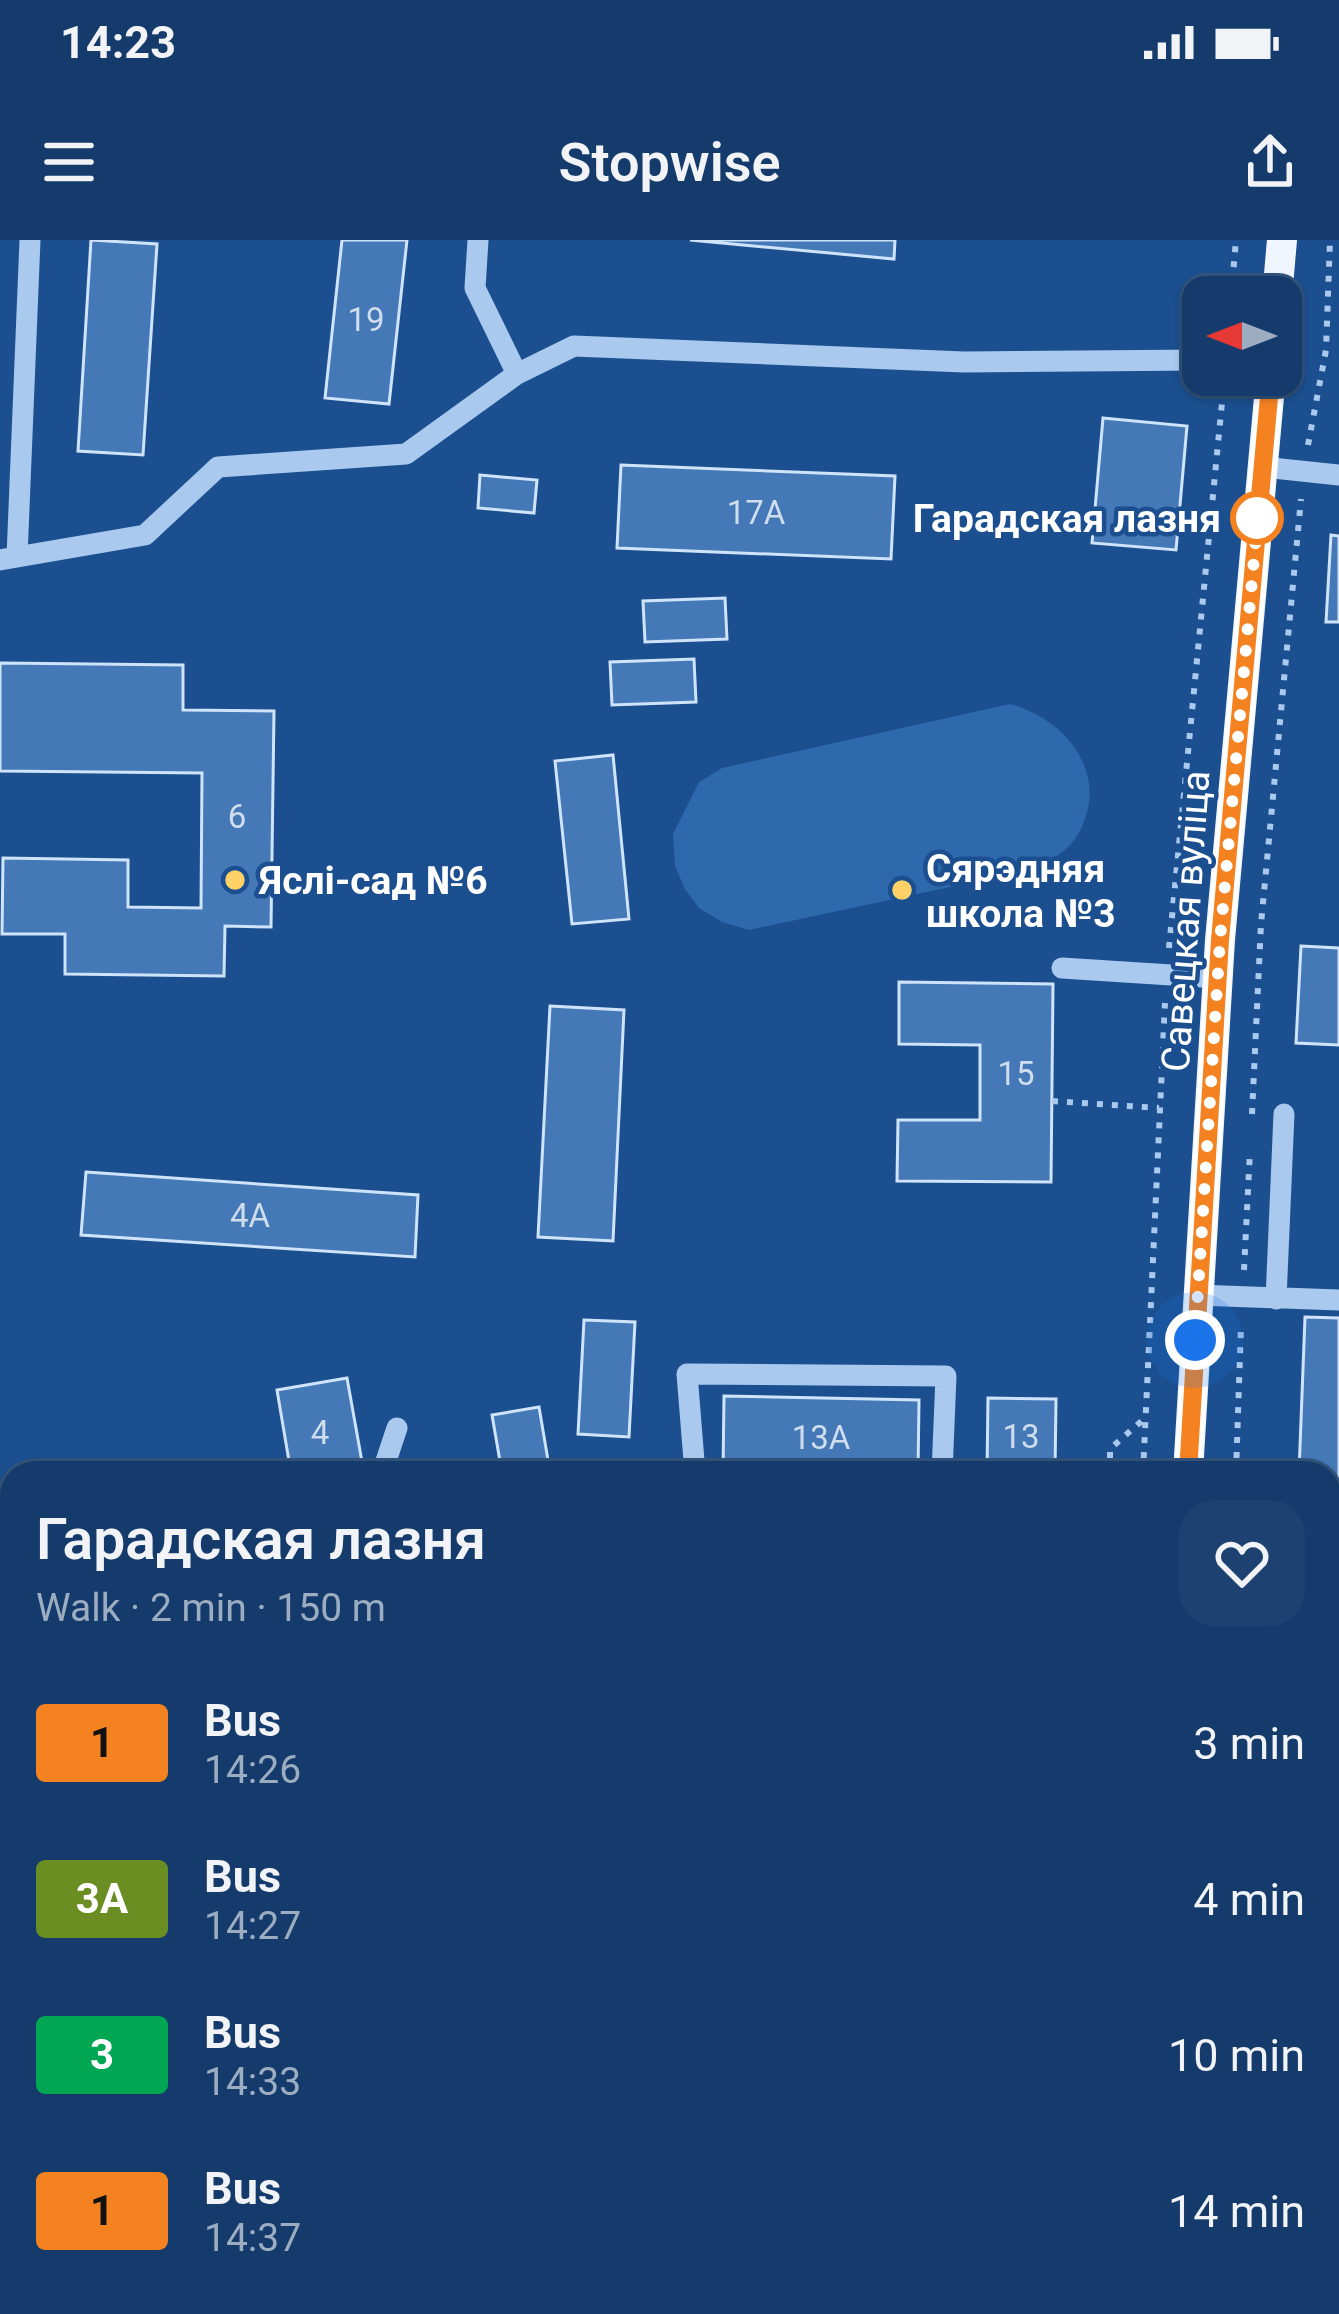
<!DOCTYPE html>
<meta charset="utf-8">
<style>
body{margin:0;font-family:Roboto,sans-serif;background:#1d4271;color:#f1f3f6;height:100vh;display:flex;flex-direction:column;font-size:45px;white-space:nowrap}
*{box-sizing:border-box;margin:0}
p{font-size:39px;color:#9dadc1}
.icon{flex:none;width:66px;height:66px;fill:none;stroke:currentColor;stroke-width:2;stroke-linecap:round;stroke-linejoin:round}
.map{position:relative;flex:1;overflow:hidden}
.details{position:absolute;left:0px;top:1221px;width:1341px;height:855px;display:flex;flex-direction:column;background:#143b6b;border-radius:36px 36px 0 0;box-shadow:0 3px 9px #0004,0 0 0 3px #33557e}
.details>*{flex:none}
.badge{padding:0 24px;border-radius:9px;font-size:42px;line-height:78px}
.needle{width:78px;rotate:270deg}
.fabs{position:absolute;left:1182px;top:36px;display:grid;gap:24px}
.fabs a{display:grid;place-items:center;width:120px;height:120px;border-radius:24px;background:#143b6b;box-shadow:0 3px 9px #0004,0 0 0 3px #33557e;font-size:60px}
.you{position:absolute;width:60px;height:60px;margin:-30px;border:9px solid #fff;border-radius:50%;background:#1a73e8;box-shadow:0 0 0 18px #1a73e833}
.map>.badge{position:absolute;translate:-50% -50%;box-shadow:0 0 0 6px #fff}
.round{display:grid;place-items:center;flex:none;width:126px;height:126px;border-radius:36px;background:#1d4271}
.overview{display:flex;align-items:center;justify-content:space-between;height:204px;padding:0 36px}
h1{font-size:57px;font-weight:600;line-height:90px}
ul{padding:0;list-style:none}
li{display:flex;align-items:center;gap:36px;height:156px;padding:0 36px}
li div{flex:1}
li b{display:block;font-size:45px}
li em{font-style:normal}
li .badge{min-width:132px;font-weight:700;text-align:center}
.status{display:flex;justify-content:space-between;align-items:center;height:84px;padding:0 60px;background:#143b6b;direction:ltr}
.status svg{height:33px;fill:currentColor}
header{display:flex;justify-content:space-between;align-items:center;height:156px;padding:0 36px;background:#143b6b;font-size:54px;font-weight:600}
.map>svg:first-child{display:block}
.green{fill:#2e69ad}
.building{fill:#4478b7;stroke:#cfe3fa;stroke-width:3}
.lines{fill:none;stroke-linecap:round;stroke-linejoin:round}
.path{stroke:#a9c9ee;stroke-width:6;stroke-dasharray:6 9;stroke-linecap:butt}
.minor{stroke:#a9c9ee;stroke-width:21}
.major{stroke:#f0f6ff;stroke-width:30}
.line-casing{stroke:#fff;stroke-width:27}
.line{stroke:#f58220;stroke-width:18}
.walk{stroke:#fff;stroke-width:12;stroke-dasharray:0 21.6}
.stop-dot{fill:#fff;stroke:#f58220;stroke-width:6}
.poi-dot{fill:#ffd166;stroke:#1b4f8f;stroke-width:4.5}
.labels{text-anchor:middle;stroke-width:9;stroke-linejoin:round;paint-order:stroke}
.number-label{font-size:33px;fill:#d0dded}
.stop-label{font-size:39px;font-weight:bold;fill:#fff;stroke:#1b4f8f;text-anchor:end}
.poi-label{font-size:39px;font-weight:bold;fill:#fff;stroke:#1b4f8f;text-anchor:start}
.street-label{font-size:39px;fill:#fff;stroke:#1b4f8f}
</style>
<div class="status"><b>14:23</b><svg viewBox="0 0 49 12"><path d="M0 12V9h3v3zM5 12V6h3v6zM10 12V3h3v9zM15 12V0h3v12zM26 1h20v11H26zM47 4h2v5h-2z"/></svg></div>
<header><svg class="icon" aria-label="menu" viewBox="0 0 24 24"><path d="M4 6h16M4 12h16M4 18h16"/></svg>Stopwise<svg class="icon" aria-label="share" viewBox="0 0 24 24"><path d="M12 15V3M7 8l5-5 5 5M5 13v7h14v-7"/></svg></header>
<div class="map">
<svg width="1339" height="2074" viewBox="0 0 1339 2074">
<rect width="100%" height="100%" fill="#1b4f8f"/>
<path class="green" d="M1010,464C1069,480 1114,539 1075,599C1068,611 1049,620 1039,628L749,690L722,682L699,668L685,649L675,626L673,594L699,542L722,528Z
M1339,1600V2074H1235V2064H1329V1601Z"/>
<path class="building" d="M91,0L157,4L143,215L78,211Z
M342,0H407L389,164L325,158Z
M690,0H895L894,19Z
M1103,178L1187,186L1176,310L1092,303Z
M621,225L895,236L891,319L617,308Z
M480,235L537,240L534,273L478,268Z
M1331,295L1339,296V382H1326Z
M725,358L727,399L645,402L643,361Z
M694,419L696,462L612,465L610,422Z
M0,423L183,425V470L274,471L271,687L225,686L224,736L65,734V694H2L3,618L128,620V667L201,668L202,533L0,531Z
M613,515L629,679L572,684L555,521Z
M1301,706L1339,708V805L1296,803Z
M899,742L1053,744L1051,942L897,941L898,880H980V805L899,804Z
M550,766L624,770L613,1001L538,997Z
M86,932L418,955L415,1017L81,995Z
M1305,1077L1339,1078V1367L1329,1376V1233H1299Z
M584,1080L635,1082L629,1197L578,1194Z
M347,1138L364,1233H291L277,1150Z
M724,1156L919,1160L918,1233H723Z
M988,1158L1056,1159L1055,1233H987Z
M539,1167L549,1226L502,1233L492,1175Z
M1329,2005H1339V2074H1321V2064H1329Z
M1023,2064H1087V2074H1023Z"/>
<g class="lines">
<path class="path" d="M1231,57L1236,0
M1308,205L1326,110L1330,0
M1169,708L1224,142
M1052,861L1159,868
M1252,874L1261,684L1301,259
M1244,1030L1250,911
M1110,1233V1209L1145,1178
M1143,1233L1165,763
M1236,1233L1241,1085
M0,1425L12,1430
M1329,1468H1339
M1329,1696L1339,1688
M1329,1704L1339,1716
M1329,1856L1339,1868
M1122,2074V2064"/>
<path class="minor" d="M478,0L475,48L517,134
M1263,227L1339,235
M17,317L30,0
M0,320L145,295L218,227L406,214L517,134L574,106L964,122L1203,120
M1062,728L1218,738
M1197,1055L1339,1060
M1276,1059L1284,874
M382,1233L397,1188
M695,1233L687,1134L946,1136L942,1233
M0,1702L12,1698
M913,2074V2064"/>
<path class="major" d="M1277,57L1282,0
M1188,1233L1220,700L1271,135
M0,1384L12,1389
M1329,1524H1339
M1168,2074V2064"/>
</g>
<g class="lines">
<g class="line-casing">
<path id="line" d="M1188,1233L1220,700L1271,135"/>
</g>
<use href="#line" class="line"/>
<path class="walk" d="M1195,1100L1220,700L1258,273L1257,278"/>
</g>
<circle class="stop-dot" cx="1257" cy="278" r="24"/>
<g class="poi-dot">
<circle cx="235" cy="640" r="12"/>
<circle cx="902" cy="650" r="12"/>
</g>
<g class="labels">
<g class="number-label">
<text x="366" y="91">19</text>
<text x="756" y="284">17А</text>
<text x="237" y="588">6</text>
<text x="1016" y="845">15</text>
<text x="250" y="987">4А</text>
<text x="320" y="1204">4</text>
<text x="1021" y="1208">13</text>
<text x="821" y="1209">13А</text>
</g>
<g class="stop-label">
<text x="1221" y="292">Гарадская лазня</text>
</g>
<g class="poi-label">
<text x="926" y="642">Сярэдняя<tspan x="926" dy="45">школа №3</tspan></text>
<text x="259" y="654">Яслі-сад №6</text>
</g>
<g class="street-label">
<text transform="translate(1185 681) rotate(-86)" y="14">Савецкая вуліца</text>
</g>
</g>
</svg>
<div class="fabs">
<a><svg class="needle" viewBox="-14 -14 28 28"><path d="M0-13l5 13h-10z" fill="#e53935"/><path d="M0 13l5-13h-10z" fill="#9dadc1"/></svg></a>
</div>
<div class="you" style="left:1195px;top:1100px"></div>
<section class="details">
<div class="overview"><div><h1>Гарадская лазня</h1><p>Walk · 2 min · 150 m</p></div><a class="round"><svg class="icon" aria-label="heart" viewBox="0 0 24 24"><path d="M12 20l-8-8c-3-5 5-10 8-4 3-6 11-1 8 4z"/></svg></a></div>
<ul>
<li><span class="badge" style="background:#f58220;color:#111">1</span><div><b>Bus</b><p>14:26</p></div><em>3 min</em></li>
<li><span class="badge" style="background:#6b8e23;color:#fff">3А</span><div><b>Bus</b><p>14:27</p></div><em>4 min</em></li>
<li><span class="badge" style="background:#00a651;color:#fff">3</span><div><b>Bus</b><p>14:33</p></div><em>10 min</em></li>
<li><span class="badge" style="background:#f58220;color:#111">1</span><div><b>Bus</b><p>14:37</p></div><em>14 min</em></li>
</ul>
</section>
</div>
